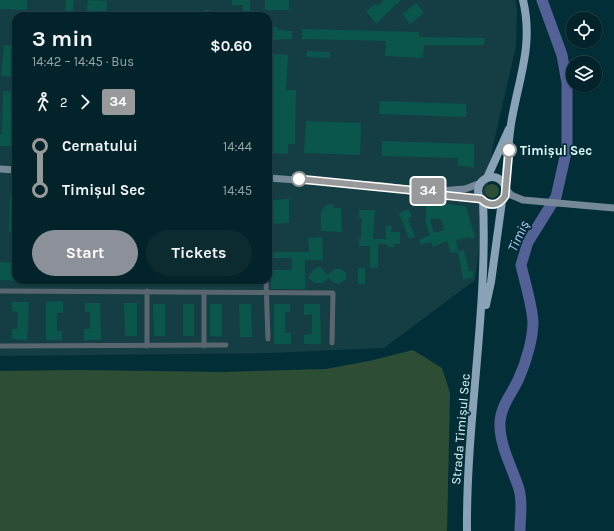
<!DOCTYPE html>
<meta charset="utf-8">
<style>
body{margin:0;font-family:Karla,sans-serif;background:#0c2b31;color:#f1f3f6;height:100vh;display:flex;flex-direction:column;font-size:15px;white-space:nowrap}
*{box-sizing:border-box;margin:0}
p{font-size:13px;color:#96a4a8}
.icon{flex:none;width:22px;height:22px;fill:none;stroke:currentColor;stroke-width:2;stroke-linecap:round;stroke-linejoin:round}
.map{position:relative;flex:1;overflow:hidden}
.panel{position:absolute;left:12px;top:12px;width:260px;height:272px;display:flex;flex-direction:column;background:#022329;border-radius:12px;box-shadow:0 1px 3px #0004,0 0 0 1px #234046}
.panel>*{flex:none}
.badge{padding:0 8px;border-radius:3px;font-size:14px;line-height:26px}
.tools{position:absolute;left:566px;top:12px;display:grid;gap:8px}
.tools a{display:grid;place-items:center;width:36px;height:36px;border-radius:50%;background:#022329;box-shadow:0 1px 3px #0004,0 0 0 1px #234046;font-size:20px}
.map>.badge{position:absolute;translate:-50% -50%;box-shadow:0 0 0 2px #fff}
.legs{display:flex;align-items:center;gap:6px;height:44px;padding:0 20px;font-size:13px}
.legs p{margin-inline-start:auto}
.summary{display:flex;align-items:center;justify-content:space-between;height:68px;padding:0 20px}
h1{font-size:22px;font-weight:700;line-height:30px}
.button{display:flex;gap:8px;margin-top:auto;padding:8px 20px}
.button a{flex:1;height:46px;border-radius:24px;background:#8c9099;color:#fff;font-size:16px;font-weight:700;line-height:46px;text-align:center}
.button a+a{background:#0c2b31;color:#f1f3f6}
ul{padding:0 20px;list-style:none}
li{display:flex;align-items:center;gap:14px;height:44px;font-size:15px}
li i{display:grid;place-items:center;width:6px;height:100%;margin:0 5px;background:currentColor}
li i::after{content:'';width:10px;height:10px;margin:-5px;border:3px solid;border-radius:50%;background:#022329}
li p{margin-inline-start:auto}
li:first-child i{background:linear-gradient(#0000 50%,currentColor 0)}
li:last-child i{background:linear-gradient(currentColor 50%,#0000 0)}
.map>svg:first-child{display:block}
.built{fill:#143d44;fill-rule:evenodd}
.green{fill:#2d4e35}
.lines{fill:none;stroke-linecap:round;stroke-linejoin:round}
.river{stroke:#536197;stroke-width:11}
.building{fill:#0a564c;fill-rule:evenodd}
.minor{stroke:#5a666f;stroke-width:5}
.secondary{stroke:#748897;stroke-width:7}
.primary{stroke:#89a2b6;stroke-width:8}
.line-1-casing{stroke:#fff;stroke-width:9}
.line-1{stroke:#98999b;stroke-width:6}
.stop-1-dot{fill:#fff;stroke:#98999b;stroke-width:2}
.labels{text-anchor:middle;stroke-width:3.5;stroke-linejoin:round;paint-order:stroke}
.stop-label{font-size:13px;font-weight:bold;fill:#e2f8fc;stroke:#022f37;text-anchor:start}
.street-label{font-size:13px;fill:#e2f8fc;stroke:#022f37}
.water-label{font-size:14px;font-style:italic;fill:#bfceff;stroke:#022f37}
</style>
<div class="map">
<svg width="614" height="531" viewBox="0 0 614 531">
<rect width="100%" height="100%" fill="#022f37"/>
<path class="built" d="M0,0H515L517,8L516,46L493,146L475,280L384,348L270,353L0,356ZM16,16H268V280H16Z"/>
<path class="green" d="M485 191a7 7 0 1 1 14 0a7 7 0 1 1-14 0Z
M413,350L442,368L450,393L447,531H0V371L79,370L224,372L326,369L369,361Z"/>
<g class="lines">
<path class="river" d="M520,531C520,517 523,502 519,489C512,467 499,445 500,422C501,405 513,392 519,378C526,362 533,339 533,322C532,304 525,283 521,265L528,242L556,197L567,148V83L562,55L542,0"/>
</g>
<path class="building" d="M0,0H27V10L0,9Z
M66,0H74L73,11H65Z
M88,0L107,1L106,16H86Z
M232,0H250V15H243V5H232Z
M265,0H289V10H265Z
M384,0H401L376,24L366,11L376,4L378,6Z
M416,3L424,13L410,24L403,14Z
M204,10H210L209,16H204Z
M268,27H277V30L292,31V39L268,40Z
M302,29L419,32V37L485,38L484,45H424L423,58L385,56L386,41L302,39Z
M4,45L14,46V60H16V77L1,76Z
M307,51L330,52V58L306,57Z
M268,54L288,55L286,90H296L295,144H288V154L268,153Z
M3,91L16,92V146H0V134H2Z
M380,101L466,104V117L379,114Z
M306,121L361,123L360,155L304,153Z
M382,141L474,144V167L458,166V158L382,156Z
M10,195H16V232H9Z
M284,199H289V223L269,224V201Z
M426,202L466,206L475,238L471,239L470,237L456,240L458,251L464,250L469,271H473V278L463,279L458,252L451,253L447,241L433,247L431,242L421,245L419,240L430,235L426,224ZM430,219H441L444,230L434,233Z
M334,204L333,208H341L342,232L321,231V212L326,205Z
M409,209L412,217L408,218L415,237L409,239L399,213Z
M359,210H375L373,239H386V226H392L391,232H400V244H394V247H387V244H378V268H370V246H359V239H361L362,218H359Z
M322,237L323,260H305V289H271V270H292V258H270V252H309L308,238Z
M0,262L16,263V281L0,280Z
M319,266L328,275L335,269H341L346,273V279L339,284L334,283L329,278L323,283H315L308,278L313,270Z
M358,268H365V284H358Z
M63,301V313H57V331H62V340H46V302Z
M12,302H29L27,340L12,339V329H17L18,312L12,311Z
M85,303H100L101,340H84V329H90V312H85Z
M124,303H137V336H125Z
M153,304H165V336H154Z
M183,304H194V336H183Z
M210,304H222V337L210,336Z
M239,304H251L252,337H240Z
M274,304H290V312H285V333H291V344H274Z
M304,304H320L321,344H304V335L312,334V314L304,315Z"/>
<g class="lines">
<path class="minor" d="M266,280L268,339
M0,291L333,293L332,343
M0,346L226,345
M147,346V291
M204,346V292"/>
<path class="secondary" d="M0,169L16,170
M268,178L383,186L481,199
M506,189L511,195L523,200L614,208
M439,191L465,189L481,183"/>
<path class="primary" d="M478 191a14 14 0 1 1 28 0a14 14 0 1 1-28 0Z
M487,178L509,129
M505,185C507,165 508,144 511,124C518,80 534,46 523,0
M486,305L491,282L502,201
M467,531C466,420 488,312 483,201"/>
</g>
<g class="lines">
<g class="line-1-casing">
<path id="line-1" d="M299,179L430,192L442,195L481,199C489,207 499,206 505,196L509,150"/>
</g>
<use href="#line-1" class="line-1"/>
</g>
<g class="stop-1-dot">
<circle cx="509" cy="150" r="7"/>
<circle cx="299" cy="179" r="7"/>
</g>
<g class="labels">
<g class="stop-label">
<text x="520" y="155">Timișul Sec</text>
</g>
<g class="street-label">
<text transform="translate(460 429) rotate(-85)" y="5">Strada Timișul Sec</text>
</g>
<g class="water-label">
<text transform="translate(518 236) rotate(-65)" y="5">Timiș</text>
</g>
</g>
</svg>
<div class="tools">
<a><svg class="icon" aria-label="locate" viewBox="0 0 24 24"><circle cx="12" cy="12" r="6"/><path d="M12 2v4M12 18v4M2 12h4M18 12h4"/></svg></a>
<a><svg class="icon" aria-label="layers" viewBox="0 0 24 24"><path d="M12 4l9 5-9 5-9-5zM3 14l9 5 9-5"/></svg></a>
</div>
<b class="badge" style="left:428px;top:191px;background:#98999b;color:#fff">34</b>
<section class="panel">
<div class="summary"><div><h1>3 min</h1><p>14:42 – 14:45 · Bus</p></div><b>$0.60</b></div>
<div class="legs"><svg class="icon" aria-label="walk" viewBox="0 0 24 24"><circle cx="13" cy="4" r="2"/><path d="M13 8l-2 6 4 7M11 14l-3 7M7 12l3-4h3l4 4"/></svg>2<svg class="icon" aria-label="forward" viewBox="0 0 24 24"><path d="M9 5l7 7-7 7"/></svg><b class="badge" style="background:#98999b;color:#fff">34</b></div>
<ul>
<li><i style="color:#98999b"></i><b>Cernatului</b><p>14:44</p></li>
<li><i style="color:#98999b"></i><b>Timișul Sec</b><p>14:45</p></li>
</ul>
<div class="button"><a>Start</a><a>Tickets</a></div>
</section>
</div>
